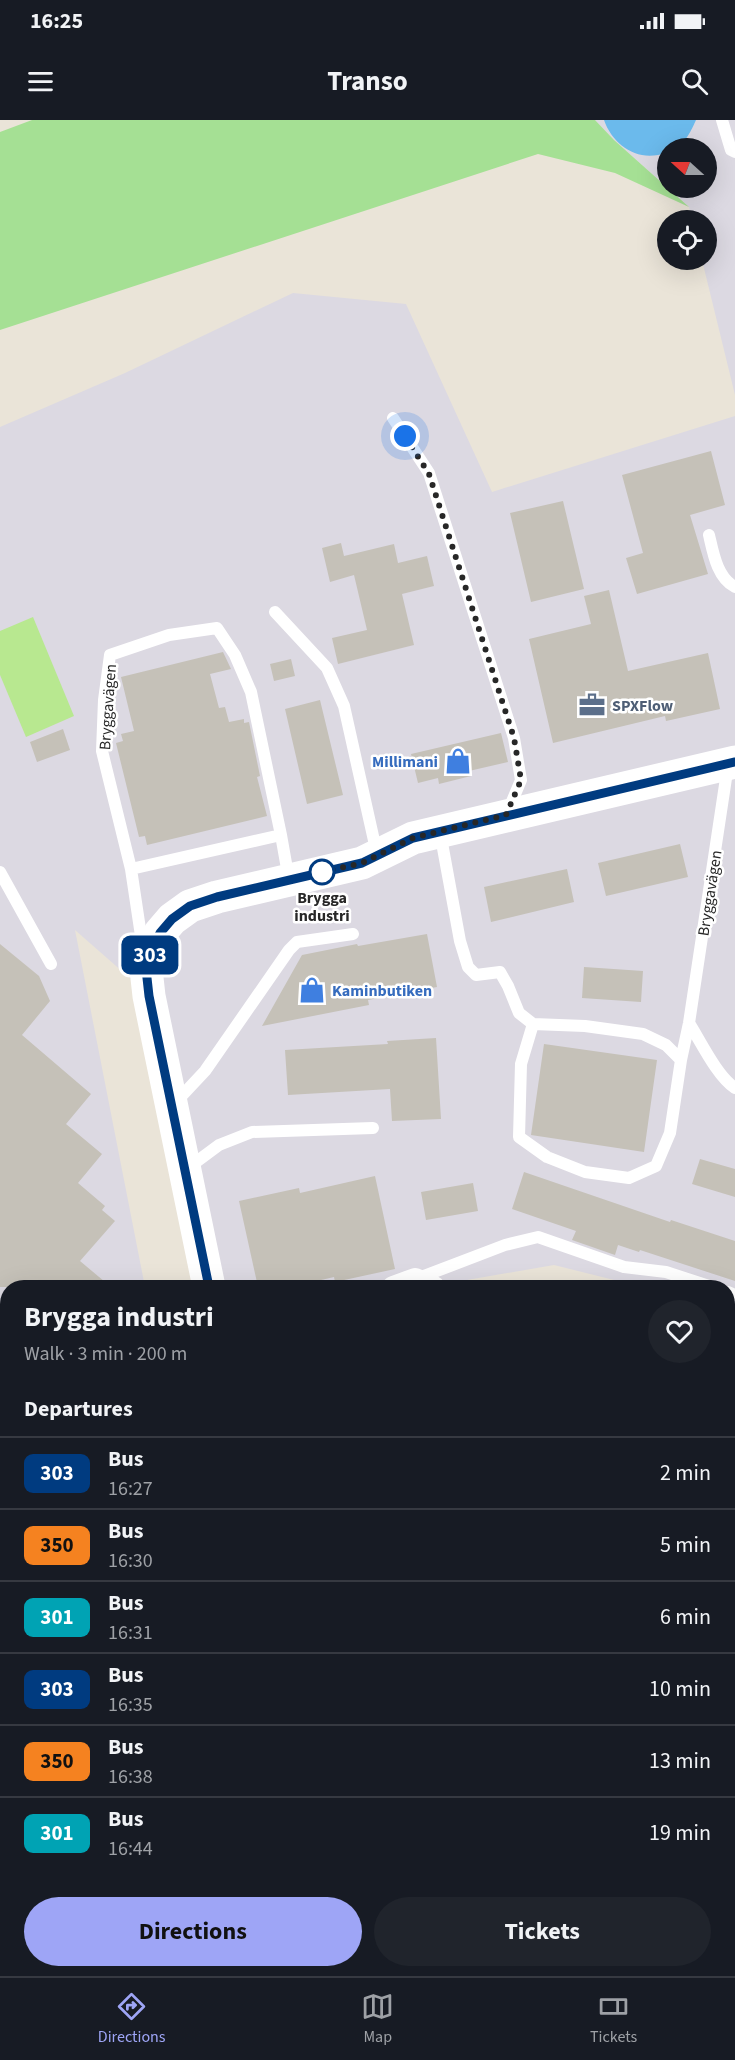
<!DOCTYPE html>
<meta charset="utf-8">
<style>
body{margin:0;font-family:"Source Sans 3",sans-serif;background:#20242c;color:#f1f3f6;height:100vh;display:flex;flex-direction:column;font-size:22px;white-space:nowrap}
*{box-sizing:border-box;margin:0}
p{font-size:20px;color:#9ea1a6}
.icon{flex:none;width:33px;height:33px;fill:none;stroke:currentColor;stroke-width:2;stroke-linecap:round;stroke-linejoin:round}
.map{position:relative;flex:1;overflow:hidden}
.drawer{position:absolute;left:0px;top:1160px;width:735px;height:698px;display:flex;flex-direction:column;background:#171b24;border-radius:24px 24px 0 0;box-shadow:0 6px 24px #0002}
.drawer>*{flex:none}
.badge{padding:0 12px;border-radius:9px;font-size:21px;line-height:39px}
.needle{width:39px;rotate:291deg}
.controls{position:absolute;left:657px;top:18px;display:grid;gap:12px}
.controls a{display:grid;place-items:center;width:60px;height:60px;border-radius:50%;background:#171b24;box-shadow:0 6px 24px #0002;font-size:30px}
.you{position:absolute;width:30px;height:30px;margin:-15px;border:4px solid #fff;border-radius:50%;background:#1a73e8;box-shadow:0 0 0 9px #1a73e833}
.map>.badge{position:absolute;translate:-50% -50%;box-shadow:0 0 0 3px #fff}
h2{padding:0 24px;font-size:22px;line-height:54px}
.round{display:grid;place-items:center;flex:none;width:63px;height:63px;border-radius:32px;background:#20242c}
.head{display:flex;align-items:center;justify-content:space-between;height:102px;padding:0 24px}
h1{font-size:28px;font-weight:700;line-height:45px}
.button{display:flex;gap:12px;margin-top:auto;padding:12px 24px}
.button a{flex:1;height:69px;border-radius:36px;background:#9ea5f6;color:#111;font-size:24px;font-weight:700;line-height:69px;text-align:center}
.button a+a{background:#20242c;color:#f1f3f6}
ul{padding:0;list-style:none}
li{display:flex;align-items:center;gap:18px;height:72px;padding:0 24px;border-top:2px solid #363941}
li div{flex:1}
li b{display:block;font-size:22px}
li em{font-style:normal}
li .badge{min-width:66px;font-weight:700;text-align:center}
.status{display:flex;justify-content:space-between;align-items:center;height:42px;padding:0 30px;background:#171b24;direction:ltr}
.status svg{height:16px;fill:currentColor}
header{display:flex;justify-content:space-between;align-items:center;height:78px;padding:0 24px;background:#171b24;font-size:27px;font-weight:700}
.tab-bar{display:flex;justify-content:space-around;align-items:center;height:84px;border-top:2px solid #363941;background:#171b24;font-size:16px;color:#9ea1a6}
.tab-bar a{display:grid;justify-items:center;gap:3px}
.tab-bar .active{color:#9ea5f6}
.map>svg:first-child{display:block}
.industrial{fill:#dcd9e2;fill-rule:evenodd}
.education{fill:#ece4c7}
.green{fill:#a5e094}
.pitch{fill:#b8e890}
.water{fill:#6bbaec}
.building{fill:#c5c1b8}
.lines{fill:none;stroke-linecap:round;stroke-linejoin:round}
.lane{stroke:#fff;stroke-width:12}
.street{stroke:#fff;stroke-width:22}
.secondary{stroke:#fff;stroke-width:33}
.line-casing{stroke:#fff;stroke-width:14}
.line{stroke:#003b80;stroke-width:9}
.walk{stroke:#272727;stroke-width:6;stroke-dasharray:0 10.8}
.stop-dot{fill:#fff;stroke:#003b80;stroke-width:3}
.labels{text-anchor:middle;stroke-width:5;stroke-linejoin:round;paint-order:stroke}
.service-label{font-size:16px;font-weight:bold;fill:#4e5e75;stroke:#fff;text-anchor:start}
.street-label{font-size:16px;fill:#272727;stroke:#fff}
.shop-label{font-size:16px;font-weight:bold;fill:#366cbe;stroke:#fff;text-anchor:end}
.stop-label{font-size:16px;font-weight:bold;fill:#272727;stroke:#fff}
</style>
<div class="status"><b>16:25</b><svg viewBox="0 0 49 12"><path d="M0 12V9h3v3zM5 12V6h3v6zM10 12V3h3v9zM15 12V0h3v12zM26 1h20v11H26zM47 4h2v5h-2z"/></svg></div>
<header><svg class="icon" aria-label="menu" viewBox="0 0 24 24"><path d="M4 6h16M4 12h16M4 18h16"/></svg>Transo<svg class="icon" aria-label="search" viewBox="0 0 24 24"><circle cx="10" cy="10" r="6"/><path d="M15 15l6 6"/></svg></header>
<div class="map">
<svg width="735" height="1856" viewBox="0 0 735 1856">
<rect width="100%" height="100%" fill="#eae4d8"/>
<path class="industrial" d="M595,0H735V275L702,140H706V100H692L689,87L614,20ZM668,28H706V68H668Z
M293,173L406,184L492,372L735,296V1190L728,1189V1167H642L554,1145L427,1167H224L164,888L75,810L145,1167H8V1850H92L73,1856H0V307L125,253Z"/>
<path class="education" d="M728,1642L735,1647L734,1856H220L227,1850H728Z"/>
<path class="green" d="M32,0H595L614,20L689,87L615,53L538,34L0,210V12Z
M728,1196L735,1198V1221L728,1245Z"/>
<path class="pitch" d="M33,497L74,596L26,617L0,555V511Z"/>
<path class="water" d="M604,0H696C690,13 684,28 668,28L667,32C640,44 613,26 604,0Z"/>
<path class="building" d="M711,331L725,385L690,395L708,454L637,474L626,438L643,433L622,355Z
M563,381L584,469L531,482L510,393Z
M341,423L344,436L394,424L398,443L427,436L434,466L402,474L414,525L338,544L332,518L367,510L354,455L330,462L322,428Z
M609,470L628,551L708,533L720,589L666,601L665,596L553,623L529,519L591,504L584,476Z
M223,532L231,549L210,554L219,588L225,587L229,602L244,599V603L249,602L260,656L257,657L267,696L147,725L145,716L139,717L116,623L123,621L121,614L134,611L121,557Z
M291,539L295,556L274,561L270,544Z
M320,580L343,675L307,684L285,589Z
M63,609L70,630L37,642L30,622Z
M501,613L508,642L469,651L471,656L439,664L438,658L418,663L411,634Z
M680,724L688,757L606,776L598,743Z
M567,749L574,782L491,802L484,767Z
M427,814L437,867L368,880L369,885L262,906L302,835L357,824L358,826Z
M0,824L39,856L50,881L22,915L91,974L66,1004L102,1034L78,1063L105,1086L102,1090L115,1101L80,1141L111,1167H0Z
M584,847L643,851L641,882L582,878Z
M436,918L441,999L392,1001L390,969L288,975L285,930L388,924L387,921Z
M544,924L657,940L644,1032L531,1015Z
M700,1039L735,1049V1077L692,1064Z
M524,1052L670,1102L671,1100L735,1121V1161L640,1130L639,1132L618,1125L615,1135L572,1120L576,1111L512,1089Z
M375,1056L395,1149L335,1162L334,1157L291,1167H258L239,1081L299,1068L300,1073Z
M473,1063L478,1091L426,1100L421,1072Z"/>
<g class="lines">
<path class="lane" d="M722,0L731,30L735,32
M393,298L429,353L514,618L521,660L508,691
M709,415C713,432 717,458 735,467
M275,492L327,548L344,586L377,734
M440,712L460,821L468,847L476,855L500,852L508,866L519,893L533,904L585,906L643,914L666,925L681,940L670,1013L656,1046L629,1058L585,1052L547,1037L519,1017L521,944L533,904
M131,749L281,715L289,760
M0,752L51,844
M143,829L131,749L102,631L104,580L110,535L169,515L217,508L235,535L251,572L281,715
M689,903C701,922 717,956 735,968
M681,940L689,903L728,645
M175,983L205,951L289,830L297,822L353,814
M188,1048L219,1025L252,1012L373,1008
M416,1159L505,1125L538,1117L624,1147L666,1152L712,1167
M728,1172L735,1175
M0,1834L8,1833
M222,1850L226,1856
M286,1856L289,1850"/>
<path class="street" d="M393,1167L415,1159L434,1167"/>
<path class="secondary" d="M209,1167L149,876L146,849L152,828L160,813L172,799L190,786L217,777L362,743L413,718L735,642
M195,1856L205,1850"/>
</g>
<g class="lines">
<g class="line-casing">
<path id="line" d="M209,1167L149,876L146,849L152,828L160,813L172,799L190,786L217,777L362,743L413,718L735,642"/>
</g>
<use href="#line" class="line"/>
<path class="walk" d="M322,752L362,743L413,718L506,695L521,660L514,618L429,354L405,316"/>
</g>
<defs>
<g id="office-bare" transform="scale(2.07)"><path d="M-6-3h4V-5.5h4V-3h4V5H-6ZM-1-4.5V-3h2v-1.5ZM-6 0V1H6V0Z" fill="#5c6f8a" stroke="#fff" stroke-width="2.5" paint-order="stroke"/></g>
<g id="shop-bare" transform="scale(2.07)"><path d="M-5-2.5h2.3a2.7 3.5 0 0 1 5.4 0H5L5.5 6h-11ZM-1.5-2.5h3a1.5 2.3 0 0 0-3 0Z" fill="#3f7fe0" stroke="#fff" stroke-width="2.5" paint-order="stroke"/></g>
</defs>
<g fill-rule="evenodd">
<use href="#office-bare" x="592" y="585"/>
<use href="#shop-bare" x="458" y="641"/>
<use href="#shop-bare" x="312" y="870"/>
</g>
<circle class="stop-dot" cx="322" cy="752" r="12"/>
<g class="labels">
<g class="service-label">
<text x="612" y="591">SPXFlow</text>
</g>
<g class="street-label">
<text transform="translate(107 587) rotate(-86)" y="6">Bryggavägen</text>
<text transform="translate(709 773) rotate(-81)" y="6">Bryggavägen</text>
</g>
<g class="shop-label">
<text x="438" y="647">Millimani</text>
<text x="332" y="876" text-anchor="start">Kaminbutiken</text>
</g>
<g class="stop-label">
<text x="322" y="783">Brygga<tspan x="322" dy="18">industri</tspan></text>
</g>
</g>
</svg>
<div class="controls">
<a><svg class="needle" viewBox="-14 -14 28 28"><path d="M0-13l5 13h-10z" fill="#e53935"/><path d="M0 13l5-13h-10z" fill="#9ea1a6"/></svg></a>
<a><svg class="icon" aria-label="locate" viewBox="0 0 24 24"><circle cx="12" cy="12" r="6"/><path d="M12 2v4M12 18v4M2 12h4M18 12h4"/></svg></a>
</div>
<div class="you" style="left:405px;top:316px"></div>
<b class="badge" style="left:150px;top:835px;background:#003b80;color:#fff">303</b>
<section class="drawer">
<div class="head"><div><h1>Brygga industri</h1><p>Walk · 3 min · 200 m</p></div><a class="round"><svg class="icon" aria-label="heart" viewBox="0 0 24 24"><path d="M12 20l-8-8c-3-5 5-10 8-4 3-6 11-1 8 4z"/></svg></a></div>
<h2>Departures</h2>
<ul>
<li><span class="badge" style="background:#003b80;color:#fff">303</span><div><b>Bus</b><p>16:27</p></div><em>2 min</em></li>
<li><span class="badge" style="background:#f58220;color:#111">350</span><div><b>Bus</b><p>16:30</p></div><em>5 min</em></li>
<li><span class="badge" style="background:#00a3b4;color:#fff">301</span><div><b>Bus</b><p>16:31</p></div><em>6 min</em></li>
<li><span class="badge" style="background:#003b80;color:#fff">303</span><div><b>Bus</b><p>16:35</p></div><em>10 min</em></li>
<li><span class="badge" style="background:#f58220;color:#111">350</span><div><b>Bus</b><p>16:38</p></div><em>13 min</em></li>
<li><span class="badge" style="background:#00a3b4;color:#fff">301</span><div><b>Bus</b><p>16:44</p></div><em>19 min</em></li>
</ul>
<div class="button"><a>Directions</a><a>Tickets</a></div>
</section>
</div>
<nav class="tab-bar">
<a class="active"><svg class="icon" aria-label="directions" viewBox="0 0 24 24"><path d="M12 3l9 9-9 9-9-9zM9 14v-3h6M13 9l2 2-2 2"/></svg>Directions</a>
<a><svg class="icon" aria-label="map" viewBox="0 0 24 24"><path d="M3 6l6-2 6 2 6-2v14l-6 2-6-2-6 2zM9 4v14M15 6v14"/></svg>Map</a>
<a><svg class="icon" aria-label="tickets" viewBox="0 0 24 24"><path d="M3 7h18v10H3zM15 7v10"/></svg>Tickets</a>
</nav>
